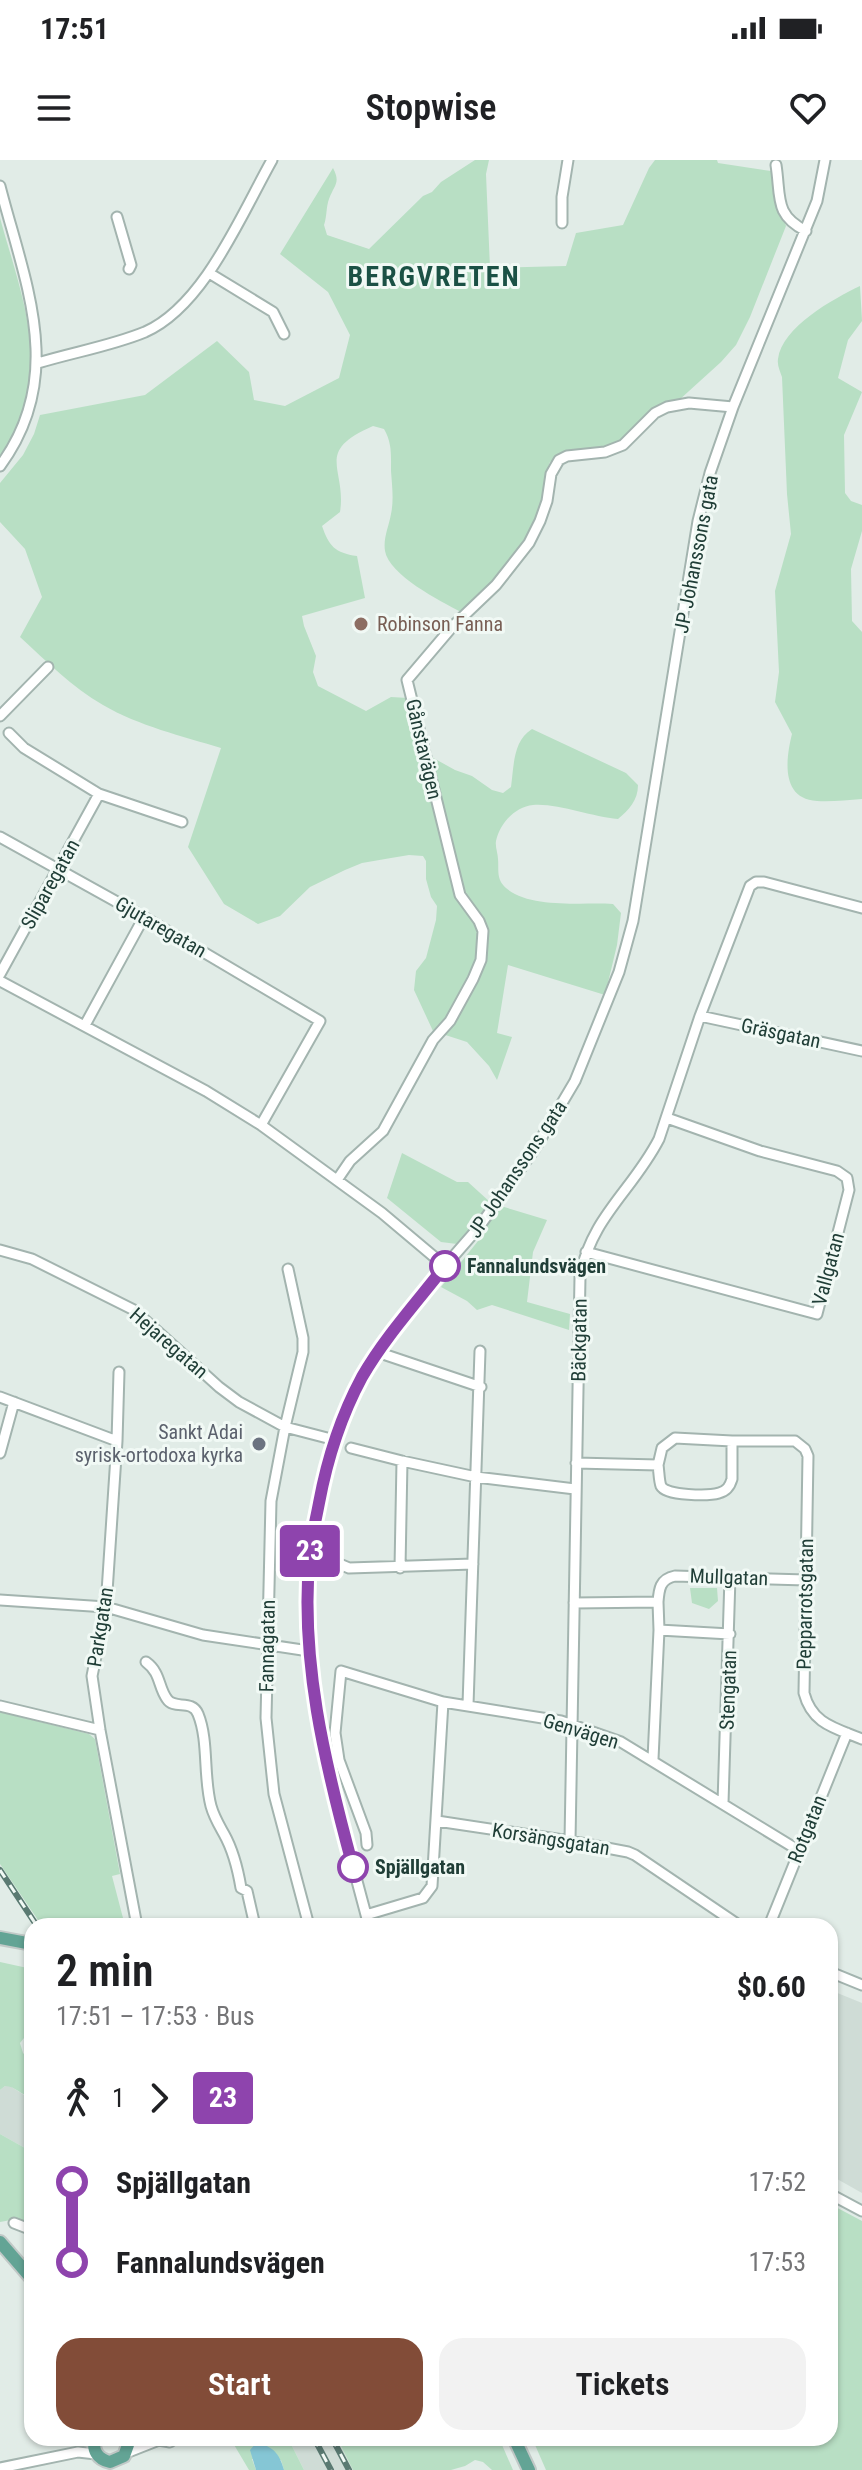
<!DOCTYPE html>
<meta charset="utf-8">
<style>
body{margin:0;font-family:"Roboto Condensed",sans-serif;background:#f2f2f2;color:#202124;height:100vh;display:flex;flex-direction:column;font-size:30px;white-space:nowrap}
*{box-sizing:border-box;margin:0}
p{font-size:26px;color:#757577}
.icon{flex:none;width:44px;height:44px;fill:none;stroke:currentColor;stroke-width:2;stroke-linecap:round;stroke-linejoin:round}
.map{position:relative;flex:1;overflow:hidden}
.side{position:absolute;left:24px;top:1758px;width:814px;height:528px;display:flex;flex-direction:column;background:#fff;border-radius:24px;box-shadow:0 2px 6px #0004}
.side>*{flex:none}
.badge{padding:0 16px;border-radius:6px;font-size:28px;line-height:52px}
.map>.badge{position:absolute;translate:-50% -50%;box-shadow:0 0 0 4px #fff}
.legs{display:flex;align-items:center;gap:12px;height:88px;padding:0 32px;font-size:26px}
.legs p{margin-inline-start:auto}
.head{display:flex;align-items:center;justify-content:space-between;height:136px;padding:0 32px}
h1{font-size:44px;font-weight:600;line-height:60px}
.button{display:flex;gap:16px;margin-top:auto;padding:16px 32px}
.button a{flex:1;height:92px;border-radius:24px;background:#824c38;color:#fff;font-size:32px;font-weight:600;line-height:92px;text-align:center}
.button a+a{background:#f2f2f2;color:#202124}
ul{padding:0 32px;list-style:none}
li{display:flex;align-items:center;gap:28px;height:80px;font-size:30px}
li i{display:grid;place-items:center;width:12px;height:100%;margin:0 10px;background:currentColor}
li i::after{content:'';width:20px;height:20px;margin:-10px;border:6px solid;border-radius:50%;background:#fff}
li p{margin-inline-start:auto}
li:first-child i{background:linear-gradient(#0000 50%,currentColor 0)}
li:last-child i{background:linear-gradient(currentColor 50%,#0000 0)}
.status{display:flex;justify-content:space-between;align-items:center;height:56px;padding:0 40px;background:#fff;direction:ltr}
.status svg{height:22px;fill:currentColor}
header{display:flex;justify-content:space-between;align-items:center;height:104px;padding:0 32px;background:#fff;font-size:36px;font-weight:600}
.map>svg:first-child{display:block}
.built{fill:#cfdcd6}
.green{fill:#b8dfc4}
.water{fill:#85c6d5}
.lines{fill:none;stroke-linecap:round;stroke-linejoin:round}
.minor-casing{stroke:#a3b4af;stroke-width:13}
.major-casing{stroke:#c1c9c7;stroke-width:16}
.minor{stroke:#fff;stroke-width:9}
.major{stroke:#63a495;stroke-width:12}
.rail-casing{stroke:#5a7a72;stroke-width:6}
.rail{stroke:#f1f9f5;stroke-width:3;stroke-dasharray:9;stroke-linecap:butt}
.line-1-casing{stroke:#fff;stroke-width:18}
.line-1{stroke:#8e44ad;stroke-width:12}
.education-dot{fill:#8d6e63;stroke:#f1f9f5;stroke-width:3}
.stop-1-dot{fill:#fff;stroke:#8e44ad;stroke-width:4}
.worship-dot{fill:#6b7280;stroke:#f1f9f5;stroke-width:3}
.labels{text-anchor:middle;stroke-width:6;stroke-linejoin:round;paint-order:stroke}
.street-label{font-size:20px;fill:#203e37;stroke:#f1f9f5}
.education-label{font-size:20px;fill:#785e54;stroke:#f1f9f5;text-anchor:start}
.stop-label{font-size:20px;font-weight:bold;fill:#203e37;stroke:#f1f9f5;text-anchor:start}
.worship-label{font-size:20px;fill:#5b616d;stroke:#f1f9f5;text-anchor:end}
.district-label{font-size:28px;font-weight:bold;letter-spacing:2px;fill:#1b5145;stroke:#f1f9f5}
</style>
<div class="status"><b>17:51</b><svg viewBox="0 0 49 12"><path d="M0 12V9h3v3zM5 12V6h3v6zM10 12V3h3v9zM15 12V0h3v12zM26 1h20v11H26zM47 4h2v5h-2z"/></svg></div>
<header><svg class="icon" aria-label="menu" viewBox="0 0 24 24"><path d="M4 6h16M4 12h16M4 18h16"/></svg>Stopwise<svg class="icon" aria-label="heart" viewBox="0 0 24 24"><path d="M12 20l-8-8c-3-5 5-10 8-4 3-6 11-1 8 4z"/></svg></header>
<div class="map">
<svg width="862" height="2310" viewBox="0 0 862 2310">
<rect width="100%" height="100%" fill="#e1ece7"/>
<path class="built" d="M830,1830L862,1843V2033L830,2015Z
M5,1926H10L27,1937L32,1936V1992L0,1974V1930Z
M288,2278H337L353,2310H304Z"/>
<path class="green" d="M475,0H489L486,14L490,108L566,106L576,73L623,65L649,8L655,0H717L718,3L771,11L778,44L786,66L750,157L736,185L721,202L678,241L621,282L605,287L569,292L550,302C544,316 546,330 542,344C528,386 496,426 461,452C440,441 389,415 385,391C383,378 389,366 391,354C394,340 392,325 391,311C391,294 392,283 384,269L373,266C313,292 347,308 340,352L322,366C329,386 335,393 357,396L365,438L302,456L304,466L316,496L313,512L318,526L366,551L391,537L408,538L419,590L455,610L472,616L492,630L503,633L511,627C514,605 513,581 532,569L626,613L638,625C638,640 629,650 618,659C592,657 558,643 533,645C515,647 500,663 496,681C495,687 498,694 498,699C499,710 496,719 506,728C530,749 584,742 613,744L621,753L617,785L605,835L508,805L497,873L512,877L497,920L489,906L467,882L433,871L414,830L416,811L426,798L436,760L437,746L431,737L426,719V701L423,696L409,695L391,698L362,703L345,710L310,727L280,756L258,764L224,744L188,687L221,588C182,576 139,566 103,545C72,527 46,501 20,477L42,437L25,389L0,362V323L23,295L34,274L40,255L145,235L217,181L249,212L254,240L285,246L339,218L350,175L328,132L280,94L333,8C341,23 334,25 329,39C326,47 327,56 324,65L327,75L369,89L423,36L432,32L441,22Z
M0,58C19,127 50,202 16,271C12,281 5,290 0,298Z
M860,126L862,161L848,180L838,218L862,232L844,275L845,333L851,341L862,345V371L851,409L852,461L862,472V639C847,640 831,642 817,641C780,639 786,598 792,574L775,542L779,512L775,431L791,374L787,334L782,217C780,211 777,205 778,199C782,167 833,139 860,126Z
M402,993L457,1022H468L490,1042L478,1059L476,1069L472,1066L457,1084L441,1082L387,1038Z
M501,1046L547,1060L533,1092L527,1142L570,1154L569,1170L492,1145L477,1150L467,1141L441,1127L482,1076L480,1073Z
M690,1428H717L718,1441L709,1449L692,1443Z
M0,1552L89,1574L95,1579L120,1714L112,1716L123,1758L117,1766H42L0,1704Z
M0,1802L32,1809V1868L20,1883L23,1893L32,1902V1936C22,1937 16,1926 5,1926L0,1930Z
M0,1974L32,1992V2066L11,2060L0,2062Z
M830,2044L862,2061V2310H546L532,2278H830Z
M230,2278H288L304,2310H284L281,2300L252,2299L256,2310H249Z
M337,2278H499L513,2310H492L483,2302L475,2300L465,2306L451,2310H353Z"/>
<path class="water" d="M256,2283C273,2286 279,2293 284,2310H256L250,2290Z"/>
<g class="lines">
<g class="minor-casing">
<path id="minor" d="M776,5C781,37 774,55 806,71
M0,26C25,123 67,216 0,306
M117,57L131,105L129,109
M562,63V37L568,0
M209,113L273,152L284,174
M38,203C74,192 111,186 145,172C204,146 241,55 272,0
M0,556L48,507
M9,573L24,588L99,634L182,662
M0,677L144,757L320,861L261,965
M0,814L99,634
M0,821L206,931L261,965L382,1053L445,1106
M700,856L862,891
M85,865L144,757
M337,1020L350,1001L383,971L433,880L450,861L473,819L481,800L483,771L479,761L460,735L407,520L452,467L496,425L529,383L540,361L547,341L551,314L559,300L567,296L605,292L623,285L655,253L667,247L689,243L733,247
M0,1090L32,1099L134,1150L219,1227L239,1242L285,1267L335,1280
M586,1092L817,1154L849,1030L847,1018L837,1011L760,991L667,958
M288,1109L303,1178V1192L285,1267L271,1341L266,1558L274,1634L309,1766
M377,1192L481,1227
M119,1212L117,1281L106,1447L92,1516L100,1570L137,1766
M0,1237L117,1281
M732,1281H795L805,1289L808,1296L804,1533C812,1564 835,1568 862,1579
M351,1288L402,1301L476,1317L575,1329
M0,1293L14,1242
M576,1303L658,1305L662,1288L675,1278L732,1281V1319C730,1326 727,1331 719,1333C709,1336 666,1336 661,1326C659,1321 659,1311 658,1305
M337,1403L349,1408L473,1404
M400,1408L402,1301
M0,1440L106,1447L203,1475L309,1491
M574,1443L658,1442C659,1429 660,1419 675,1416L806,1420
M659,1470L730,1474
M146,1502C161,1513 158,1527 167,1539C174,1550 192,1539 198,1554C209,1581 203,1616 211,1646C214,1657 219,1665 224,1674C233,1690 238,1710 241,1728L247,1731L255,1766
M468,1545L480,1191
M0,1546L100,1570
M653,1599L659,1470L658,1442
M723,1643L730,1417
M437,1661L570,1681L628,1692L635,1695L740,1766
M570,1681L580,1117C591,1057 633,1030 659,979L700,856L750,726L756,722H764L862,748
M367,1685L366,1673L339,1600L335,1573L341,1511L443,1542L561,1561L621,1582L798,1690
M366,1755L423,1738L432,1726L443,1542
M369,1766L326,1605L309,1491L310,1388L323,1323L346,1250L377,1192L445,1106L479,1067L536,987L575,921L619,812L633,761L698,361L710,313L733,247L817,41L825,0
M769,1766L847,1573
M830,1812L862,1825
M830,2034L862,2051
M14,2063L32,2070
M126,2293L159,2280L170,2282
M0,2308L78,2292L96,2294"/>
</g>
<g class="major-casing">
<path id="major" d="M0,1778L32,1784
M0,2082L32,2119
M95,2278C92,2290 97,2299 110,2302L124,2296L128,2285L126,2278
M514,2278L529,2310"/>
</g>
<use href="#minor" class="minor"/>
<use href="#major" class="major"/>
<g class="rail-casing">
<path id="rail" d="M0,1710L37,1766
M314,2278L331,2310
M332,2278L349,2310"/>
</g>
<use href="#rail" class="rail"/>
</g>
<g class="lines">
<g class="line-1-casing">
<path id="line-1" d="M353,1707C325,1604 299,1498 310,1391C312,1375 316,1359 319,1343C327,1300 341,1256 362,1217C385,1177 417,1142 445,1106"/>
</g>
<use href="#line-1" class="line-1"/>
</g>
<circle class="education-dot" cx="361" cy="464" r="8"/>
<g class="stop-1-dot">
<circle cx="445" cy="1106" r="14"/>
<circle cx="353" cy="1707" r="14"/>
</g>
<circle class="worship-dot" cx="259" cy="1284" r="8"/>
<g class="labels">
<g class="street-label">
<text transform="translate(696 394) rotate(-79)" y="7">JP Johanssons gata</text>
<text transform="translate(424 589) rotate(77)" y="7">Gånstavägen</text>
<text transform="translate(50 724) rotate(-61)" y="7">Sliparegatan</text>
<text transform="translate(161 767) rotate(30)" y="7">Gjutaregatan</text>
<text transform="translate(781 873) rotate(12)" y="7">Gräsgatan</text>
<text transform="translate(517 1009) rotate(-56)" y="7">JP Johanssons gata</text>
<text transform="translate(828 1109) rotate(-75)" y="7">Vallgatan</text>
<text transform="translate(579 1180) rotate(-89)" y="7">Bäckgatan</text>
<text transform="translate(169 1183) rotate(41)" y="7">Hejaregatan</text>
<text transform="translate(729 1417) rotate(2)" y="7">Mullgatan</text>
<text transform="translate(805 1444) rotate(-89)" y="7">Pepparrotsgatan</text>
<text transform="translate(100 1467) rotate(-81)" y="7">Parkgatan</text>
<text transform="translate(267 1486) rotate(-89)" y="7">Fannagatan</text>
<text transform="translate(728 1530) rotate(-88)" y="7">Stengatan</text>
<text transform="translate(581 1571) rotate(17)" y="7">Genvägen</text>
<text transform="translate(807 1669) rotate(-68)" y="7">Rotgatan</text>
<text transform="translate(551 1679) rotate(9)" y="7">Korsängsgatan</text>
</g>
<g class="education-label">
<text x="377" y="471">Robinson Fanna</text>
</g>
<g class="stop-label">
<text x="467" y="1113">Fannalundsvägen</text>
<text x="375" y="1714">Spjällgatan</text>
</g>
<g class="worship-label">
<text x="243" y="1279">Sankt Adai<tspan x="243" dy="23">syrisk-ortodoxa kyrka</tspan></text>
</g>
<g class="district-label">
<text x="434" y="126">BERGVRETEN</text>
</g>
</g>
</svg>
<b class="badge" style="left:310px;top:1391px;background:#8e44ad;color:#fff">23</b>
<section class="side">
<div class="head"><div><h1>2 min</h1><p>17:51 – 17:53 · Bus</p></div><b>$0.60</b></div>
<div class="legs"><svg class="icon" aria-label="walk" viewBox="0 0 24 24"><circle cx="13" cy="4" r="2"/><path d="M13 8l-2 6 4 7M11 14l-3 7M7 12l3-4h3l4 4"/></svg>1<svg class="icon" aria-label="forward" viewBox="0 0 24 24"><path d="M9 5l7 7-7 7"/></svg><b class="badge" style="background:#8e44ad;color:#fff">23</b></div>
<ul>
<li><i style="color:#8e44ad"></i><b>Spjällgatan</b><p>17:52</p></li>
<li><i style="color:#8e44ad"></i><b>Fannalundsvägen</b><p>17:53</p></li>
</ul>
<div class="button"><a>Start</a><a>Tickets</a></div>
</section>
</div>
